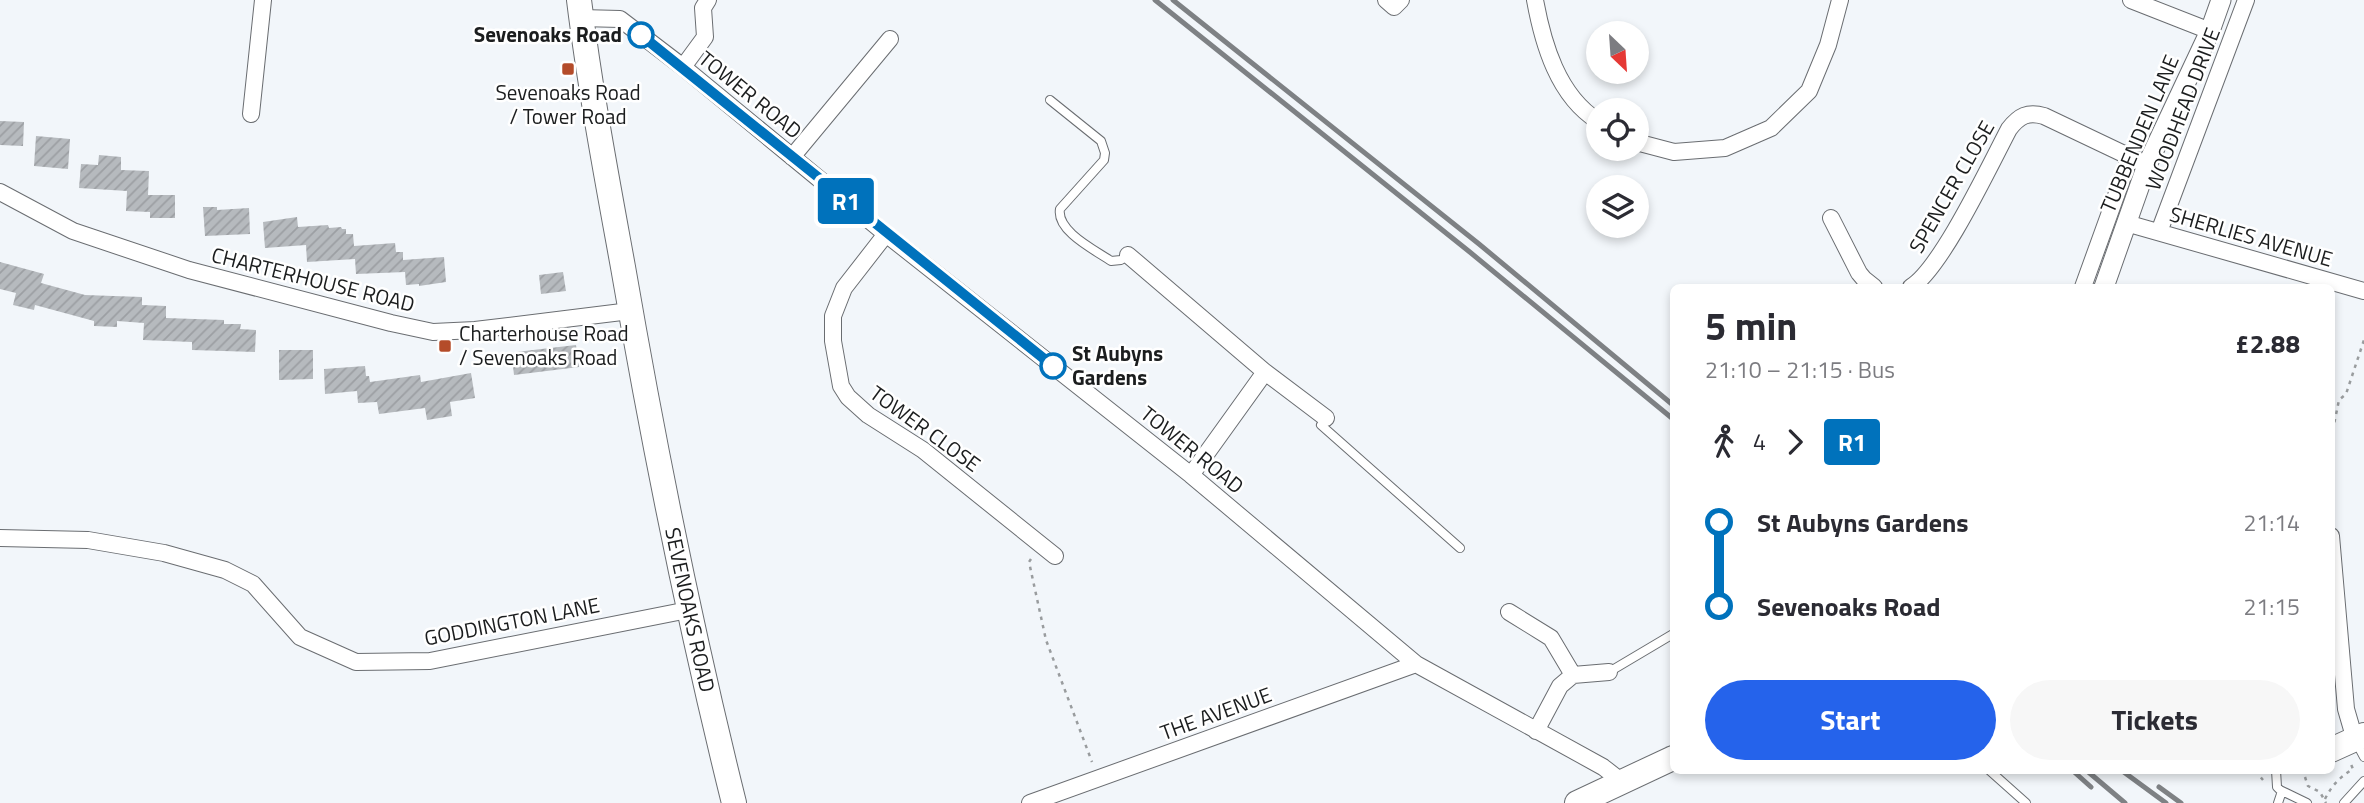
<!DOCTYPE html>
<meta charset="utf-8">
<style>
body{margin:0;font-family:"Titillium Web",sans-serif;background:#f7f7f7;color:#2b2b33;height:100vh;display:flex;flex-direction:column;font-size:26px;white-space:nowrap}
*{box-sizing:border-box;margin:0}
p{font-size:23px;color:#7c7c81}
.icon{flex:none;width:38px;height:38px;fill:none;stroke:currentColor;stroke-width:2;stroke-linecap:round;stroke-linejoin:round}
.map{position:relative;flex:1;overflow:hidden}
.details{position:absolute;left:1670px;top:284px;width:665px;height:490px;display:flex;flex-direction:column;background:#fff;border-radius:10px;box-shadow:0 4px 10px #0003}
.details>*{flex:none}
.badge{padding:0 14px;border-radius:5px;font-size:24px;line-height:46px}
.needle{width:46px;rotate:155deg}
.tools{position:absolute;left:1586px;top:21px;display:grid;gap:14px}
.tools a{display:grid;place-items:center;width:63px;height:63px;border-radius:50%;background:#fff;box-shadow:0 4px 10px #0003;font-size:35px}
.map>.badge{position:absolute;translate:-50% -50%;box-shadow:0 0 0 4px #fff}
.legs{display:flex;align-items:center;gap:10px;height:77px;padding:0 35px;font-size:23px}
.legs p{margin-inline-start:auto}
.headline{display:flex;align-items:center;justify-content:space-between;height:119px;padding:0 35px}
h1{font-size:38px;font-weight:700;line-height:52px}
.cta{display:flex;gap:14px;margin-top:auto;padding:14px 35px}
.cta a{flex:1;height:80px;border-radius:42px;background:#2563eb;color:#fff;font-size:28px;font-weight:700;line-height:80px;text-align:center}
.cta a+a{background:#f7f7f7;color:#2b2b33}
ul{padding:0 35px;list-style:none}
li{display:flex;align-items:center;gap:24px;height:84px;font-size:26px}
li i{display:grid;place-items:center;width:10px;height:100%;margin:0 9px;background:currentColor}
li i::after{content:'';width:18px;height:18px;margin:-9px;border:5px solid;border-radius:50%;background:#fff}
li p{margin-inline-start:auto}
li:first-child i{background:linear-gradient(#0000 50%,currentColor 0)}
li:last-child i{background:linear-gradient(currentColor 50%,#0000 0)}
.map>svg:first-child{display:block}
.building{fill:url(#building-hatch)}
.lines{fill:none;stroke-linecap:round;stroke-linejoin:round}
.service-casing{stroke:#6a6d71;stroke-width:10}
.minor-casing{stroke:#6a6d71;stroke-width:18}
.tertiary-casing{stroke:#6a6d71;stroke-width:21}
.primary-casing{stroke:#6a6d71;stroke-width:26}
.path{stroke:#999c9e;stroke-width:2.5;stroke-dasharray:3.5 5;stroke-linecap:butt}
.service{stroke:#fff;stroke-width:8}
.minor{stroke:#fff;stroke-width:16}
.tertiary{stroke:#fff;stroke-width:19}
.primary{stroke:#fff;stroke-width:24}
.rail{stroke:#7e8184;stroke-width:5}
.line-1-casing{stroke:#fff;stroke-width:16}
.line-1{stroke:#0072bc;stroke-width:10}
.stop-1-dot{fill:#fff;stroke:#0072bc;stroke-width:3.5}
.poi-dot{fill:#b44c2a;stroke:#fff;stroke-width:2.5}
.labels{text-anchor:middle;stroke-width:5;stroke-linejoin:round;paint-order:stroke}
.stop-label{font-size:21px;font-weight:bold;fill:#1b1d1e;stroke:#fff;text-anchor:end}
.poi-label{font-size:21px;fill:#1b1d1e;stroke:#fff}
.street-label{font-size:21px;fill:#1b1d1e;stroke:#fff}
</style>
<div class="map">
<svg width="2364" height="803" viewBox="0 0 2364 803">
<defs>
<pattern id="building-hatch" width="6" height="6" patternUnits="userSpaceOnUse" patternTransform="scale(1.75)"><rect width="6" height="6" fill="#b6babe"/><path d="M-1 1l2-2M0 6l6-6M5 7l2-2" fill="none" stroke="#9c9fa3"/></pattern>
</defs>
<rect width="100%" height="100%" fill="#f2f6fa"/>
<path class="building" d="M0,121L24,122L23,146L0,145Z
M36,136L70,139L68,169L34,166Z
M99,155L121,157V170L149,171L148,195H175V218H150V212L126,211L127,191L79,188L81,164L98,165Z
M203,207H217V210L249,208L250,234L205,236Z
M297,217L298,227L328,225L329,228L341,227L342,229H346V234H353L354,246L395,243L396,252H403V260L444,257L446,282L419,286V284L406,285L405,272L356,274L355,259L307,262L306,245L265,248L263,222Z
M0,262L44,274L41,283L85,295L142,297V305L166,306V318L224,320V324H241L240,329L256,330L255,352L192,350V342L143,340L144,323L117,321V327L94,326V321L35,305L34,310L13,305L16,293L0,289Z
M563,272L566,291L541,294L539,275Z
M576,345L579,367L514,375L512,357L516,356V352Z
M279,350H313V379L279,380Z
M365,366L366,376H369L370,382L420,375L421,382L471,373L475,398L450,402L452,416L427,420L425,408L379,414L377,402L358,403L357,391L325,394L324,369Z"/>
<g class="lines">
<g class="service-casing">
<path id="service" d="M1050,100L1101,141L1105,153L1104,160L1060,209C1056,231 1095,250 1111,261L1121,260L1128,255
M1326,418L1321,425L1460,548
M1609,672L1673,634
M2356,742L2364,757
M1989,770L2026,803
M2276,770L2277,787L2280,790L2307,803
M2278,803L2282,791
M2344,803L2364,781"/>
</g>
<g class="minor-casing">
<path id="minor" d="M1386,0L1394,7L1401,0
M1535,0C1543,44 1558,96 1598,121
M2131,0L2210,31
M581,18L620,19L683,67L886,234L1191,475L1416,664L1603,767L1621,781
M683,67L705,37L703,8L708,0
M251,114L263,0
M1636,142L1674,152L1725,148L1771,128L1809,91L1828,45L1840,0
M792,157L890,39
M0,192L73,231L189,270L391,323L433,332L475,330L630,311
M1831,218L1859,273L1864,279L1874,287
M2126,223L2364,291
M2159,232L2246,0
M886,234L844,288L833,316V341L841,386L848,397L868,415L923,450L1055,556
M1128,255L1265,372L1326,418
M1911,287C1941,269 1990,165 2009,129C2019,116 2028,111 2044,116L2147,165
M2083,287L2130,157
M1191,475L1265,372
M2331,536L2346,709L2355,740
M0,538L88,540L164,553L225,570L253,584L300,637L356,662L430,661L688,610
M1509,612L1551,638L1573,675
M1536,731L1560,686L1573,675L1609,672
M1030,803L1416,664"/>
</g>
<g class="tertiary-casing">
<path id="tertiary" d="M2104,287L2147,165L2210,31L2221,0"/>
</g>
<g class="primary-casing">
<g id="primary">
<path id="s1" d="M579,0C590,89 607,179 623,267C654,447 690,626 734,803"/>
<path d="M2331,750L2364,735"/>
<path d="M1577,803L1673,758"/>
</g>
</g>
<path class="path" d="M2331,439L2339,400L2346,394L2364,340
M1031,559L1029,562L1046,640L1092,762
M2258,770V774L2263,780
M2305,777L2308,786L2320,792L2326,803
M2325,799C2332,785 2340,777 2353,769L2350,762"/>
<use href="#service" class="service"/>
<use href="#minor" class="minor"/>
<use href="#tertiary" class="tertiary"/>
<use href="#primary" class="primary"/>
<path class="rail" d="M1155,0L1471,253L1673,419
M1173,0L1479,244L1673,405
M2072,770L2091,787
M2086,770L2125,803
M2121,770L2166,803
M2159,787L2181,803"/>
</g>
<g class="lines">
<g class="line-1-casing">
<path id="line-1" d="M641,35L1053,366"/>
</g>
<use href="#line-1" class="line-1"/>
</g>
<g class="stop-1-dot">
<circle cx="641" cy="35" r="12"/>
<circle cx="1053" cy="366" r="12"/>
</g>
<g class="poi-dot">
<rect x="561" y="62" width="14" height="14" rx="3.5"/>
<rect x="438" y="339" width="14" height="14" rx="3.5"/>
</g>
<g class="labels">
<g class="stop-label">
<text x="622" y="42">Sevenoaks Road</text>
<text x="1072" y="361" text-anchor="start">St Aubyns<tspan x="1072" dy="24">Gardens</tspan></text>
</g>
<g class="poi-label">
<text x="568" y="100">Sevenoaks Road<tspan x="568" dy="24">/ Tower Road</tspan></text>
<text x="459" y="341" text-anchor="start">Charterhouse Road<tspan x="459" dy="24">/ Sevenoaks Road</tspan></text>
</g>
<g class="street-label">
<text transform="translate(750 95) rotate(39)" y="7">TOWER ROAD</text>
<text transform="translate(2183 109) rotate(-69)" y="7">WOODHEAD DRIVE</text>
<text transform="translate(2140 134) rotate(-67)" y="7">TUBBENDEN LANE</text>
<text transform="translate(1952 187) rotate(-60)" y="7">SPENCER CLOSE</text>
<text transform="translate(2251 237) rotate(16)" y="7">SHERLIES AVENUE</text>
<text transform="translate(313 280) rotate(14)" y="7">CHARTERHOUSE ROAD</text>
<text transform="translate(925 429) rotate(36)" y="7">TOWER CLOSE</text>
<text transform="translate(1192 450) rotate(39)" y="7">TOWER ROAD</text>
<text dy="7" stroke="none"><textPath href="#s1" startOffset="620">SEVENOAKS ROAD</textPath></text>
<text transform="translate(512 622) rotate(-11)" y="7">GODDINGTON LANE</text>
<text transform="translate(1216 714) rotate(-20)" y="7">THE AVENUE</text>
</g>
</g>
</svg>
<div class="tools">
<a><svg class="needle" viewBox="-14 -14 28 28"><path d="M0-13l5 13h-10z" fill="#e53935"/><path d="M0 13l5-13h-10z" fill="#7c7c81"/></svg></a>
<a><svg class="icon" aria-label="locate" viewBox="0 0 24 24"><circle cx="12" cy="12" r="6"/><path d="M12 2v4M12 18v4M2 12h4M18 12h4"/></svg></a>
<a><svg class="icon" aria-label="layers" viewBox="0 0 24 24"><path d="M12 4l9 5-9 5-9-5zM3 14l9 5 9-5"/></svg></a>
</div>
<b class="badge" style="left:846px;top:201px;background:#0072bc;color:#fff">R1</b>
<section class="details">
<div class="headline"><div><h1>5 min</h1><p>21:10 – 21:15 · Bus</p></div><b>£2.88</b></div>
<div class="legs"><svg class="icon" aria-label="walk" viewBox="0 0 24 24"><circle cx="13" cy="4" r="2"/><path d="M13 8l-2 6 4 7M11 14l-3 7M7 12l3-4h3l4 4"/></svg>4<svg class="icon" aria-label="forward" viewBox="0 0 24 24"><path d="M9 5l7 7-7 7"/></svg><b class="badge" style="background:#0072bc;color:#fff">R1</b></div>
<ul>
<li><i style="color:#0072bc"></i><b>St Aubyns Gardens</b><p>21:14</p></li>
<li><i style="color:#0072bc"></i><b>Sevenoaks Road</b><p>21:15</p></li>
</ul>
<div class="cta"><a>Start</a><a>Tickets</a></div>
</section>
</div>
